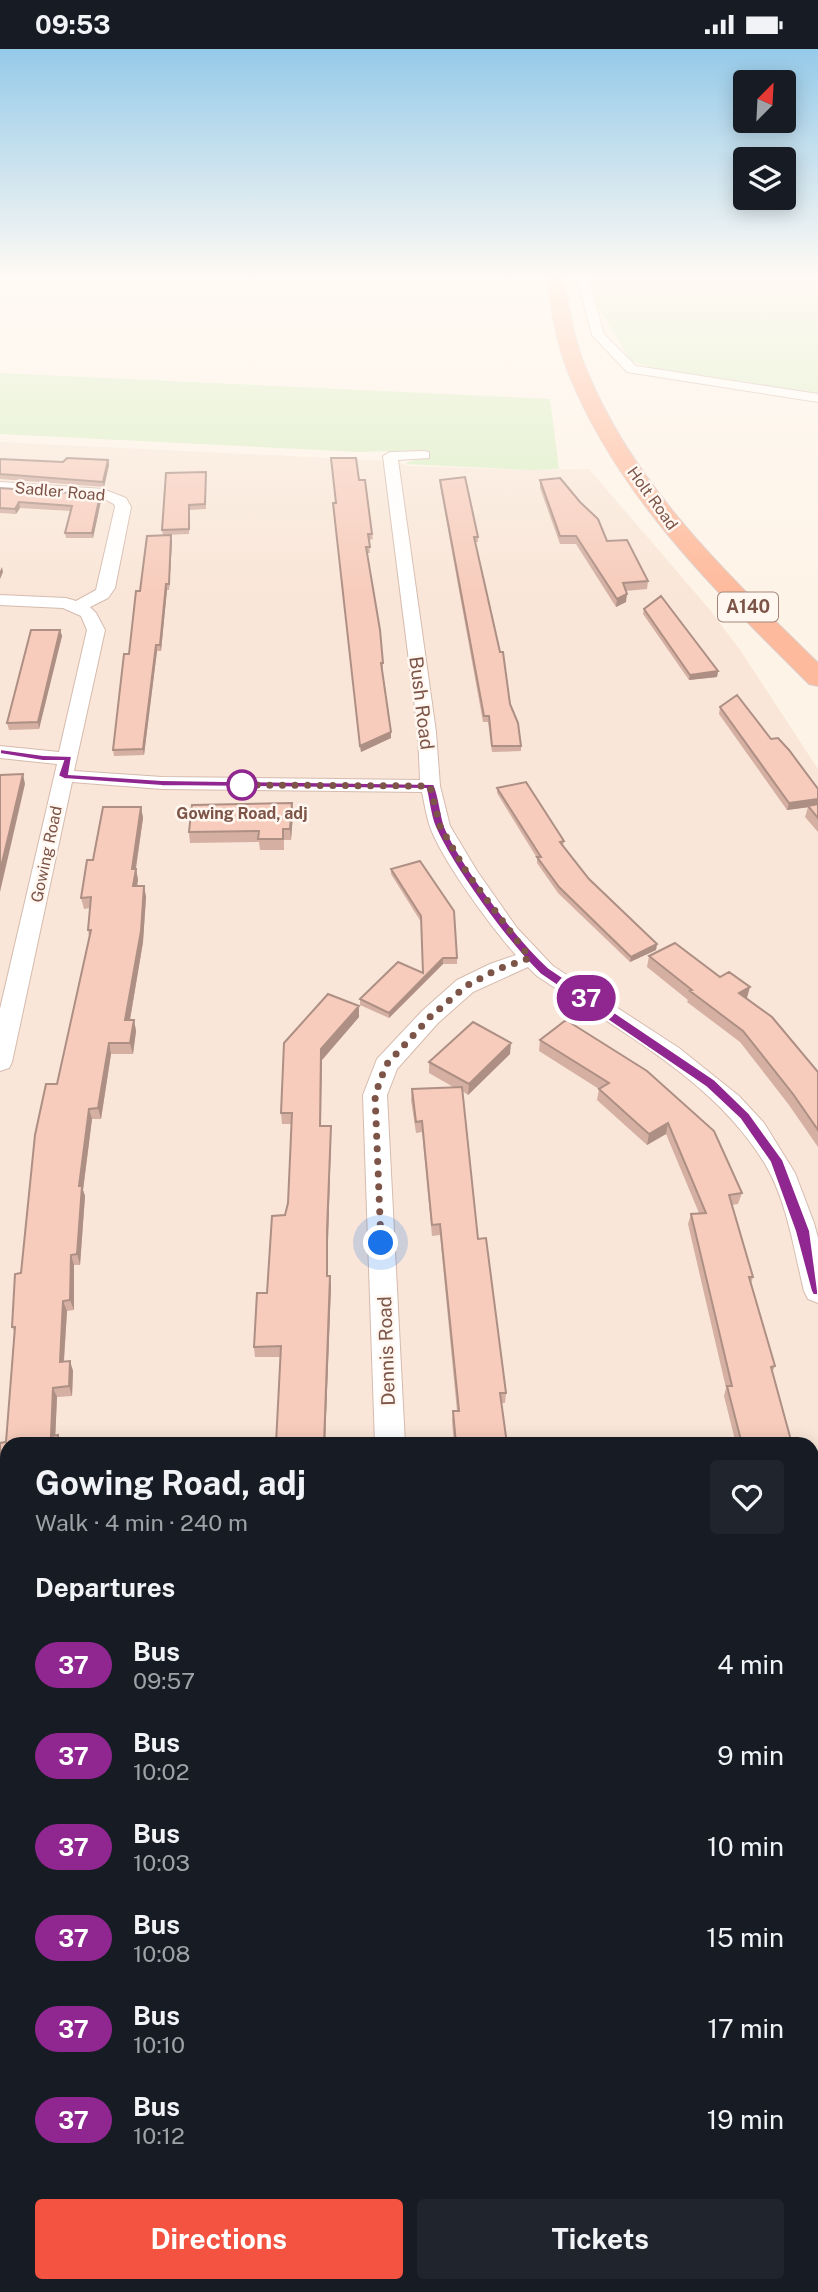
<!DOCTYPE html>
<meta charset="utf-8">
<style>
body{margin:0;font-family:"Public Sans",sans-serif;background:#20242c;color:#f1f3f6;height:100vh;display:flex;flex-direction:column;font-size:26px;white-space:nowrap}
*{box-sizing:border-box;margin:0}
p{font-size:23px;color:#9ea1a6}
.icon{flex:none;width:38px;height:38px;fill:none;stroke:currentColor;stroke-width:2;stroke-linecap:round;stroke-linejoin:round}
.map{position:relative;flex:1;overflow:hidden}
.sheet{position:absolute;left:0px;top:1388px;width:819px;height:856px;display:flex;flex-direction:column;background:#171b24;border-radius:21px 21px 0 0;box-shadow:0 4px 18px #0003}
.sheet>*{flex:none}
.badge{padding:0 14px;border-radius:23px;font-size:24px;line-height:46px}
.needle{width:46px;rotate:24deg}
.tools{position:absolute;left:733px;top:21px;display:grid;gap:14px}
.tools a{display:grid;place-items:center;width:63px;height:63px;border-radius:7px;background:#171b24;box-shadow:0 4px 18px #0003;font-size:35px}
.you{position:absolute;width:35px;height:35px;margin:-18px;border:5px solid #fff;border-radius:50%;background:#1a73e8;box-shadow:0 0 0 10px #1a73e833}
.map>.badge{position:absolute;translate:-50% -50%;box-shadow:0 0 0 4px #fff}
h2{padding:0 35px;font-size:26px;line-height:63px}
.round{display:grid;place-items:center;flex:none;width:74px;height:74px;border-radius:7px;background:#20242c}
.summary{display:flex;align-items:center;justify-content:space-between;height:119px;padding:0 35px}
h1{font-size:33px;font-weight:700;line-height:52px}
.cta{display:flex;gap:14px;margin-top:auto;padding:14px 35px}
.cta a{flex:1;height:80px;border-radius:7px;background:#f45341;color:#fff;font-size:28px;font-weight:700;line-height:80px;text-align:center}
.cta a+a{background:#20242c;color:#f1f3f6}
ul{padding:0;list-style:none}
li{display:flex;align-items:center;gap:21px;height:91px;padding:0 35px}
li div{flex:1}
li b{display:block;font-size:26px}
li em{font-style:normal}
li .badge{min-width:77px;font-weight:700;text-align:center}
.status{display:flex;justify-content:space-between;align-items:center;height:49px;padding:0 35px;background:#171b24;direction:ltr}
.status svg{height:19px;fill:currentColor}
.map>svg:first-child{display:block}
.residential{fill:#f9e6d8;fill-rule:evenodd}
.green{fill:#daeec4}
.lines{fill:none;stroke-linecap:round;stroke-linejoin:round}
.minor-casing{stroke:#d5bbae;stroke-width:2}
.trunk-casing{stroke:#dacfcc;stroke-width:2}
.minor{fill:#fff;fill-rule:evenodd}
.trunk{fill:#feba9c;fill-rule:evenodd}
.wall{fill:#d4afa2}
.shaded-wall{fill:#ad8f84}
.building{fill:#f7ccbc;stroke:#ad8f84;stroke-width:2}
.line{fill:#90268f;stroke:#fff;stroke-width:2}
.walk{stroke:#7c5448;stroke-width:7;stroke-dasharray:0 12.6}
.stop-dot{fill:#fff;stroke:#90268f;stroke-width:3.5}
.labels{text-anchor:middle;stroke-width:5;stroke-linejoin:round;paint-order:stroke}
.far-street-label{font-size:16px;fill:#7c5448;stroke:#fff7f0}
.far-stop-label{font-size:16px;font-weight:bold;fill:#7c5448;stroke:#fff7f0}
.shield{fill:#fff7f0;stroke:#a3857a;stroke-width:2}
.shield-label{font-size:18px;font-weight:bold;fill:#7c5448}
.street-label{font-size:19px;fill:#7c5448;stroke:#fff7f0}
</style>
<div class="status"><b>09:53</b><svg viewBox="0 0 49 12"><path d="M0 12V9h3v3zM5 12V6h3v6zM10 12V3h3v9zM15 12V0h3v12zM26 1h20v11H26zM47 4h2v5h-2z"/></svg></div>
<div class="map">
<svg width="818" height="2243" viewBox="0 0 818 2243">
<rect width="100%" height="100%" fill="#fef3e7"/>
<path class="residential" d="M0,393L391,412L409,417L531,421L589,420L710,561L740,601L818,720V2243H0ZM7,1395H812V2236H7Z"/>
<path class="green" d="M586,229H818V347L668,324L631,312L597,257Z
M0,324L550,350L559,420L531,421L405,415L416,410H428L426,401L358,403L0,385Z
M7,2004V2236L36,2237V2243H0V2009Z"/>
<g class="lines">
<g class="minor-casing">
<path id="minor" d="M577,229H588L604,285L636,317L818,345V353L627,323L592,286Z
M424,402L429,403V409L398,411L436,683L440,737L450,777L477,822L517,879L553,917L679,999L739,1047L764,1074L795,1124L814,1174L818,1189V1254L808,1250L804,1242C794,1201 787,1152 765,1115C714,1030 617,981 537,927L528,918L473,943L438,974L397,1020L387,1046L405,1395H375L363,1046L377,1010L422,962L457,931L490,915L516,906C491,878 440,809 429,775C426,764 424,753 422,743L162,740L72,733L12,1013L9,1019L0,1022V960L57,715L0,709V697L59,703L87,581L81,567L63,559L0,556V546L66,549L76,552L96,541L115,458L114,455L100,448L0,441V433L103,440L126,449L131,458L115,539L108,549L90,558L96,564L105,581L74,722L162,728L420,731L418,683L383,407L390,403Z
M818,2089V2131L812,2132V2090Z"/>
</g>
<g class="trunk-casing">
<path id="trunk" d="M547,229H563C570,260 574,293 587,322C635,439 729,527 818,614V637L809,635C716,542 617,447 568,323C556,293 551,260 547,229Z"/>
</g>
<use href="#minor" class="minor"/>
<use href="#trunk" class="trunk"/>
</g>
<path class="wall" d="M0,410L63,413L108,411L109,416L104,438L0,430Z
M206,429V460L190,461L189,485L163,486L162,481Z
M359,431L372,485L373,490L369,491L370,504H367L383,614V620H382L391,689L361,703L334,460L336,454Z
M440,431L478,488V493H475L510,655L521,697V702L492,703L488,673H483L440,437Z
M540,431L648,532L647,540L625,542L626,553L616,558L576,495H560L540,439Z
M0,439L100,446L101,452L93,489H66L65,484L71,462L20,459L16,465L0,464Z
M171,486L172,492L169,541H167L161,602H157L144,706L114,707L113,701L140,542Z
M644,560L718,622L717,628L689,631L643,565Z
M60,581L62,587L39,680L9,681L7,674Z
M720,658L771,690L818,740V783L805,768L808,758L787,761L719,665Z
M497,739L564,792L563,797L589,830L657,895L656,901L630,913L558,844L537,814V809L497,744Z
M141,758L143,769L136,820L138,831L137,837H144L146,848L143,893L130,971H134L136,982L133,1005H111L101,1070H92L83,1141L85,1147L80,1216H74V1261L67,1262L64,1313L70,1312L73,1322L72,1347L57,1348L55,1386L7,1395V1746L0,1747V1500L1,1482H0V1394L6,1393L14,1282L12,1278L21,1224L57,1035L89,888L88,881L90,859L84,860L81,849L93,811Z
M293,765L291,791H284V801H260L259,793L190,794L189,783Z
M391,820L457,909V915H443L389,969L360,956V950L423,924L421,873L391,825Z
M649,907L747,949H746L818,1023V1098L789,1056L740,993L687,953L688,951L647,918Z
M359,957V968L322,1011L321,1077H331V1088L328,1192V1227L331,1237L325,1395H276L281,1308H255L254,1298L288,1154L292,1075H282L281,1064Z
M566,971L742,1144L738,1155L732,1156L753,1228L751,1234L775,1317L772,1324L792,1395H736L724,1347L726,1339L688,1175L691,1165L699,1164L666,1085L647,1096L597,1051L599,1040L539,1002L540,991Z
M510,1005L468,1046L462,1042L478,1190L506,1344L505,1354H501L507,1395H454L452,1372L453,1362H457L440,1186L432,1187L422,1083L416,1084L411,1051L412,1040L455,1039L429,1024V1013Z
M812,1486L818,1507V1791L812,1766Z
M7,1758V1771L2,1765Z
M818,1898V1976L812,1971V1910Z"/>
<path class="shaded-wall" d="M108,411L109,416L104,438L103,433Z
M100,446L101,452L93,489L92,484Z
M19,453L20,459L16,465L15,460Z
M171,486L172,492L169,541V535Z
M2,518L3,523L0,530V522Z
M166,535L167,541L161,602L160,596Z
M627,545L626,553L616,558L617,550Z
M60,581L62,587L39,680L38,673Z
M156,596L157,602L144,706L143,700Z
M718,622L717,628L689,631L690,626Z
M391,683V689L361,703L360,697Z
M23,725L25,735L0,843V822Z
M818,750V757L787,761L789,754Z
M292,754L293,765L291,791L290,780Z
M141,758L143,769L134,831L132,820Z
M136,820L138,831L135,848L133,837Z
M144,837L146,848L143,893L128,982L125,971Z
M657,895L656,901L630,913L631,908Z
M443,909V915L389,969V964Z
M750,938L747,949L736,955L739,944Z
M359,957V968L322,1011L320,1088V1077L321,1000Z
M134,971L136,982L133,1005L130,994Z
M109,994L111,1005L101,1070L98,1059Z
M511,994L510,1005L468,1046L469,1035Z
M89,1060L92,1070L83,1141L85,1147L80,1216L77,1205L79,1137Z
M668,1074L666,1085L647,1096L649,1085Z
M331,1077V1088L328,1192V1237L327,1181Z
M71,1206L74,1216V1261L70,1251Z
M330,1227L331,1237L325,1395H324Z
M63,1252L67,1262L63,1323L60,1313Z
M70,1312L73,1322L72,1347L69,1337Z
M53,1339L57,1348L55,1395L51,1387Z
M7,1871V1883L1,1891L0,1889V1880Z"/>
<path class="building" d="M67,409L108,411L103,433L0,425V410L63,413Z
M331,409H356L359,431H365L372,485H368L370,498H366L380,581L383,614H381L391,683L360,697L333,454H336Z
M206,423L205,455L189,456V480L162,481L166,424Z
M465,428L478,488H474L500,603H503L510,655L518,674L521,697H492L489,667H484L440,431Z
M560,429L580,453L598,470L607,492L627,491L648,532L623,534L627,545L617,550L576,487H560L540,431Z
M0,439L100,446L92,484H65L72,457L19,453L15,460L0,459Z
M171,486L169,535H166L160,596H156L143,700L113,701L124,605H129L136,542H140L147,487Z
M661,547L718,622L690,626L644,560Z
M31,581H60L38,673L7,674Z
M737,646L771,690L778,689L789,701L818,740V750L789,754L720,658Z
M23,725L7,793L0,822V726Z
M526,733L564,792L560,793L589,830L657,895L631,908L559,838L537,808H541L497,739Z
M292,754L290,780H283V790H258L259,782L189,783L192,756Z
M818,755V769L808,757Z
M103,758H141L132,820H136L133,837H144L141,882L125,971H134L130,994H109L98,1059L89,1060L79,1137H82L77,1205L71,1206L70,1251L63,1252L60,1313L70,1312L69,1337L53,1339L51,1387L58,1386V1395H7V1738L0,1739V1500L2,1473H0V1394L6,1393L15,1278H12L15,1225L21,1224L35,1086L46,1035H57L91,881H88L91,848L81,849L87,811H93Z
M420,812L454,862L457,909H443L389,964L360,950L398,913L423,924L421,867L391,820Z
M675,894L720,928L729,923L750,938L739,944L772,968L818,1023V1081L793,1045L743,982L690,942L692,941L649,907Z
M328,945L359,957L321,1000L320,1077H331L327,1181V1227H330L324,1395H276L281,1297L254,1298L257,1244H267L272,1167L285,1166L288,1154L292,1064H281L284,994Z
M566,971L647,1022L714,1082L742,1144L729,1146L753,1228H749L775,1317L771,1318L792,1395H742L727,1337H732L691,1165L706,1164L668,1074L649,1085L599,1040L609,1034L540,991Z
M473,973L511,994L469,1035L429,1013Z
M462,1038L478,1190L486,1189L506,1344H500L507,1395H456L453,1362H459L440,1175L432,1176L422,1072L416,1073L412,1040Z
M812,1486L818,1507V1527H816L818,1535V1760L812,1736Z
M0,1793L7,1799V1871L0,1880Z
M818,1905V1967L812,1962V1917Z
M244,2236H368L371,2243H247Z"/>
<linearGradient id="sky" x2="0" y2="1"><stop stop-color="#95cae9"/><stop offset="0.42" stop-color="#fffaf4"/><stop offset="1" stop-color="#fffaf4" stop-opacity="0"/></linearGradient>
<rect width="818" height="543" fill="url(#sky)"/>
<path class="line" d="M0,700L43,706L72,707L69,725L162,731L434,735C440,748 440,764 445,778C462,817 517,890 549,919L715,1031L749,1064L783,1111L810,1182L818,1242V1246H813L811,1242L795,1182L770,1113L740,1070L706,1038L540,925C508,894 453,819 435,778C430,767 429,752 426,740L162,737L64,730L58,727L63,712H43L0,705Z"/>
<g class="lines">
<path class="walk" d="M242,736H237L430,737L440,777L467,824L530,909L498,920L466,937L430,968L386,1016L375,1046L381,1194"/>
</g>
<circle class="stop-dot" cx="242" cy="736" r="14"/>
<g class="labels">
<g class="far-street-label">
<text transform="translate(60 442) rotate(5)" y="6">Sadler Road</text>
<text transform="translate(653 449) rotate(54)" y="6">Holt Road</text>
<text transform="translate(46 805) rotate(-78)" y="6">Gowing Road</text>
</g>
<g class="far-stop-label">
<text x="242" y="770">Gowing Road, adj</text>
</g>
<rect class="shield" x="718" y="543.5" width="60" height="29" rx="5"/>
<g class="shield-label">
<text x="748" y="564">A140</text>
</g>
<g class="street-label">
<text transform="translate(422 654) rotate(83)" y="7">Bush Road</text>
<text transform="translate(386 1302) rotate(-92)" y="7">Dennis Road</text>
</g>
</g>
</svg>
<div class="tools">
<a><svg class="needle" viewBox="-14 -14 28 28"><path d="M0-13l5 13h-10z" fill="#e53935"/><path d="M0 13l5-13h-10z" fill="#9ea1a6"/></svg></a>
<a><svg class="icon" aria-label="layers" viewBox="0 0 24 24"><path d="M12 4l9 5-9 5-9-5zM3 14l9 5 9-5"/></svg></a>
</div>
<div class="you" style="left:381px;top:1194px"></div>
<b class="badge" style="left:586px;top:949px;background:#90268f;color:#fff">37</b>
<section class="sheet">
<div class="summary"><div><h1>Gowing Road, adj</h1><p>Walk · 4 min · 240 m</p></div><a class="round"><svg class="icon" aria-label="heart" viewBox="0 0 24 24"><path d="M12 20l-8-8c-3-5 5-10 8-4 3-6 11-1 8 4z"/></svg></a></div>
<h2>Departures</h2>
<ul>
<li><span class="badge" style="background:#90268f;color:#fff">37</span><div><b>Bus</b><p>09:57</p></div><em>4 min</em></li>
<li><span class="badge" style="background:#90268f;color:#fff">37</span><div><b>Bus</b><p>10:02</p></div><em>9 min</em></li>
<li><span class="badge" style="background:#90268f;color:#fff">37</span><div><b>Bus</b><p>10:03</p></div><em>10 min</em></li>
<li><span class="badge" style="background:#90268f;color:#fff">37</span><div><b>Bus</b><p>10:08</p></div><em>15 min</em></li>
<li><span class="badge" style="background:#90268f;color:#fff">37</span><div><b>Bus</b><p>10:10</p></div><em>17 min</em></li>
<li><span class="badge" style="background:#90268f;color:#fff">37</span><div><b>Bus</b><p>10:12</p></div><em>19 min</em></li>
</ul>
<div class="cta"><a>Directions</a><a>Tickets</a></div>
</section>
</div>
